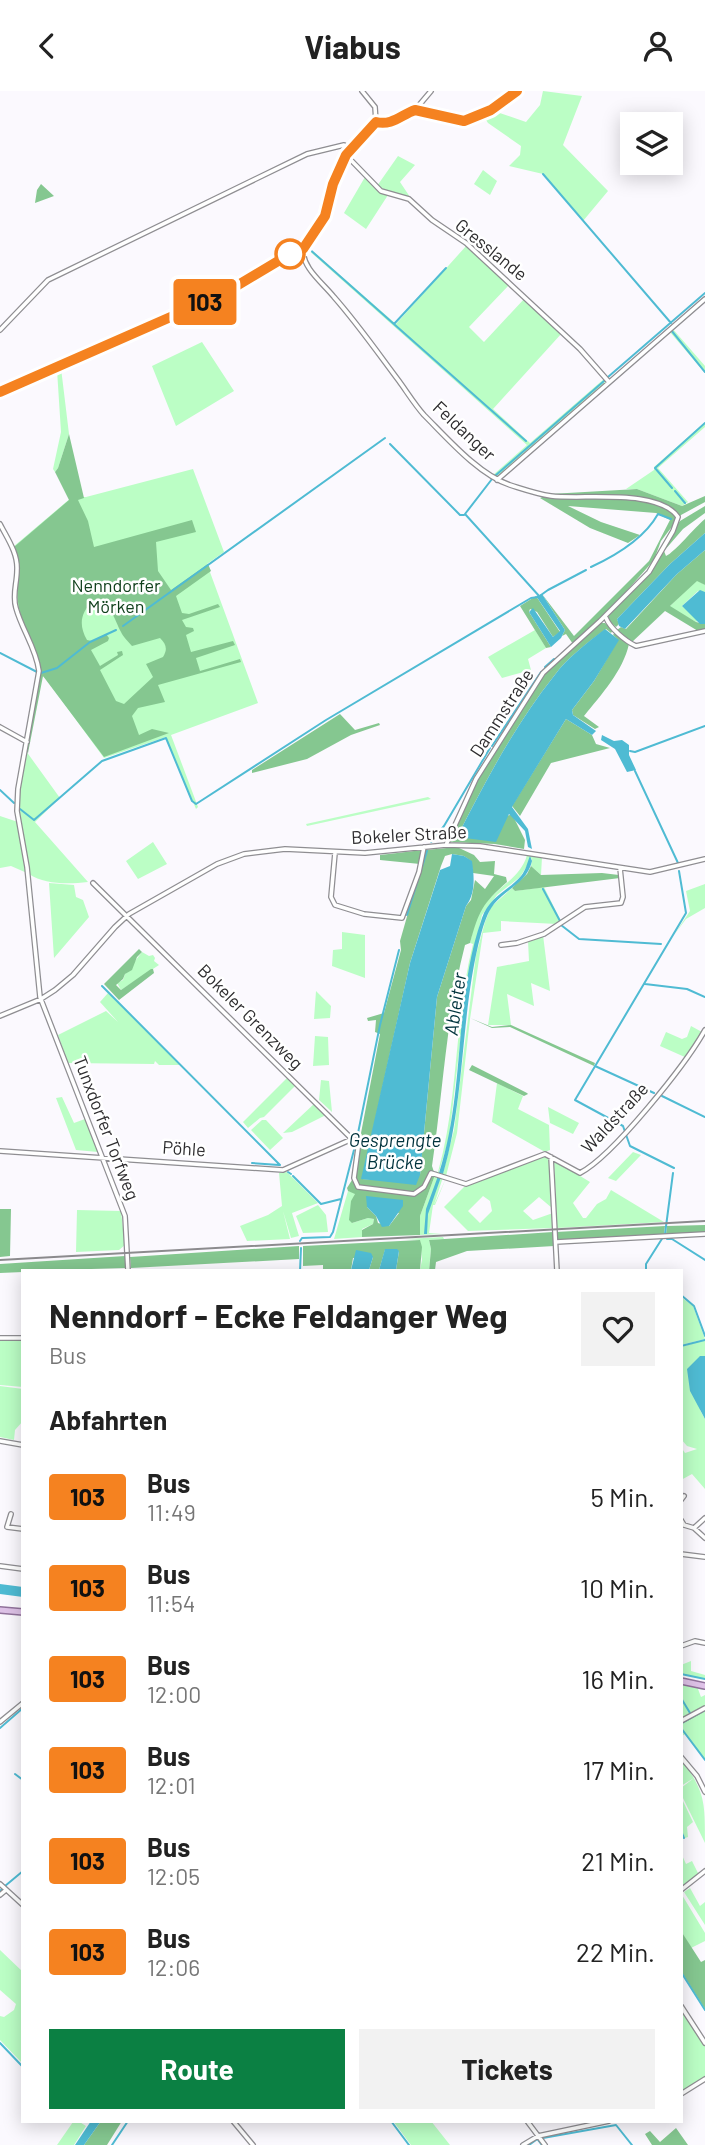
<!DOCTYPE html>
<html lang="de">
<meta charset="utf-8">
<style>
body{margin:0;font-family:Barlow,sans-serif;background:#f2f2f2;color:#222;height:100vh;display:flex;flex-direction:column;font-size:26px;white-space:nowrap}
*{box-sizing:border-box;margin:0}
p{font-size:23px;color:#767676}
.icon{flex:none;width:38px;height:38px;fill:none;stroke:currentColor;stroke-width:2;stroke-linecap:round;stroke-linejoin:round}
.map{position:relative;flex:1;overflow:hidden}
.side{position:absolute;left:21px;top:1178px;width:662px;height:854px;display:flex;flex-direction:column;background:#fff;border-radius:0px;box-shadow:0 4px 18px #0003}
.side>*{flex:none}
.badge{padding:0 14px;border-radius:5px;font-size:24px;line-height:46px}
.controls{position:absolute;left:620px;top:21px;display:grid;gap:14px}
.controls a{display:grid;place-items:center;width:63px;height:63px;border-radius:0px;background:#fff;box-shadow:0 4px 18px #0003;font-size:35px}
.map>.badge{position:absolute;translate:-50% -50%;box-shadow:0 0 0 4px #fff}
h2{padding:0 28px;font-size:26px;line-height:63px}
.round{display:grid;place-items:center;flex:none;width:74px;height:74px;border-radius:0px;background:#f2f2f2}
.headline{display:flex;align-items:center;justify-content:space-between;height:119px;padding:0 28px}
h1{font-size:33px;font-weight:700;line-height:52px}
.cta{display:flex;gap:14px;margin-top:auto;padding:14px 28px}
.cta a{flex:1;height:80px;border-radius:0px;background:#0b8043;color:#fff;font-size:28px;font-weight:700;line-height:80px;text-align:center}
.cta a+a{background:#f2f2f2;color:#222}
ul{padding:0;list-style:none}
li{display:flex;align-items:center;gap:21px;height:91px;padding:0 28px}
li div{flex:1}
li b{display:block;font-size:26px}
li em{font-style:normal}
li .badge{min-width:77px;font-weight:700;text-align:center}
header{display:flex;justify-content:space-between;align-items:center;height:91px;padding:0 28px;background:#fff;font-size:32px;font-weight:700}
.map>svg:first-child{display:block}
.green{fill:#bbfec5;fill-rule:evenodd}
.forest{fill:#85c790;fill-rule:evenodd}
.water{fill:#4fbbd3}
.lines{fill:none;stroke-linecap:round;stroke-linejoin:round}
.stream{stroke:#4fbbd3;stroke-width:2}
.minor-casing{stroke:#8f8e92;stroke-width:6}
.major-casing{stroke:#92739c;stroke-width:8}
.minor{stroke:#fff;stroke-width:3.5}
.major{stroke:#dec2e7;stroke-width:5}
.rail{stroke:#8c8b8e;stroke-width:2}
.line-casing{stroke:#fff;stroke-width:16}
.line{stroke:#f58220;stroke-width:10}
.stop-dot{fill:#fff;stroke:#f58220;stroke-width:3.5}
.labels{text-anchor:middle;stroke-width:5;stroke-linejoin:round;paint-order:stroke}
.street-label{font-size:18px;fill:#2e2d2f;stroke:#fff}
.park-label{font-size:18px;fill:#10401c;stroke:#fff}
.water-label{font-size:19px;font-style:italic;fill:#00333d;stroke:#fff}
</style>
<header><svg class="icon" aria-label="back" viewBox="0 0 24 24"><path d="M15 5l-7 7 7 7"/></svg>Viabus<svg class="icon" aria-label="person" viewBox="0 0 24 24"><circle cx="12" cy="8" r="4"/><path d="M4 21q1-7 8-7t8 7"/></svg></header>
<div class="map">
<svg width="705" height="2054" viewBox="0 0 705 2054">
<rect width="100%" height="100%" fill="#fbf9fe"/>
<path class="green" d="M543,0L582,5L563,54L608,100L583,130L543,83L509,75L520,64L521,55L488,32L482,23L491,19L526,31L540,14Z
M398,65L415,74L400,91L414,112L377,95Z
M483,79L497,90L490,104L474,93Z
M365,86L376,97L388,104L366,138L344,122Z
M467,154L510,193L469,236L484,251L525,207L562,242L493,318L530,352L605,287L607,290L498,386L493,384L527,354L306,157L308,156L396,233Z
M672,237L705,275V282L669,240Z
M202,251L234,300L176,335L152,275Z
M61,277L69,343L58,377L55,381L53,378L61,341L57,279Z
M705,331V336L658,377L688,411L682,415L637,398H626L654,379V376Z
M193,378L224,461L207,473L258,612L171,644L198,716L196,718L166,646L104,667L46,588L40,583C36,557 20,535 16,510C13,490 22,475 13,456L72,406H86Z
M697,489L705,494V501L698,500L682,515L697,527L698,530L696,531L669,516Z
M535,539L546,557L528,568L531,579L502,587L488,566Z
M26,660L60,707L35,731L88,791C69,793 45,794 29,783L19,720V698Z
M428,706L431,708L307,735L306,733Z
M0,725L18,731L27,782L11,775L0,777Z
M153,751L167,773L138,788L126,770Z
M527,764L542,766L541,784L531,775L532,767L520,786L497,804L482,824L468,884L449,1047L439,1081L443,1082L454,1039L476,864L485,831L491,816L512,797L515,800L544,796L561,830L557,833L501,830V840L483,842L470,928L457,1042L446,1085L434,1080L438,1081C459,1007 454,928 473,853L470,852C473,840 475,825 483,815C497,796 521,787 527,764Z
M49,792L74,794L76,806L83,809L89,826L54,867Z
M705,793V817L686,828L674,844L690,820L686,800Z
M342,841L365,844V887L332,875L333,859L342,858Z
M543,844L550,900L531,892L534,915L507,903L511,934H488L497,876L529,870L528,850Z
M142,861L149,865L153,864L155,867L154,870L159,874L121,899L117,892L123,889L125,883Z
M316,900L331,915L330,927L314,928Z
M108,902L180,974H159L155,970L154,973L68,972L58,944L106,920L118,931L100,911Z
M691,935L702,941L687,967L660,955L666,941L682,948L687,946Z
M315,945L328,946L329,974L313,975Z
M288,986L297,993L264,1026L260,1027L248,1037L243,1031Z
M321,989L329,990L332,1021L319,1009Z
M497,992L523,1005L518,1018L549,1034L550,1059L545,1061L492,1031Z
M62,1006L74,1032L85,1028L98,1061L76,1059L56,1007Z
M315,1012L326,1024L292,1041L283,1042Z
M548,1016L579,1032L573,1043L550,1032Z
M262,1029H266L283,1047L270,1059L251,1039Z
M633,1061L641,1064L616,1090L608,1087Z
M545,1064L550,1067L552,1117L539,1106L523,1120L533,1129L553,1122L554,1137L468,1140L444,1116L466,1094ZM483,1105L490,1110L492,1120L480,1132L468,1120Z
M554,1069L590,1091L573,1112L583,1127H586L597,1113L606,1108L611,1099L664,1131L557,1137Z
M287,1081L318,1112L292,1122L299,1145L291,1147L283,1120L290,1148L247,1150L240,1135L268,1124L282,1115L279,1082Z
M435,1084L443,1086L434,1114L446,1087L435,1114H433L429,1142L442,1143L420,1144V1125Z
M348,1100L355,1102L352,1132L368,1127L374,1128L373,1133L362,1138V1146L334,1148Z
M318,1114L326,1124L328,1141L303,1142L296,1125Z
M77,1119L121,1120L125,1154L119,1159L76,1161Z
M443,1146L444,1148L429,1149L431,1158L429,1179H420L422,1169L420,1149L405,1148Z
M681,1206L693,1215L705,1248L681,1254Z
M0,1249L22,1250L23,1296L0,1294Z
M705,1249V1265H700V1319L705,1328V1398L692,1383L681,1389V1356L685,1362L697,1358L687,1355L681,1348V1256Z
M0,1295L23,1298V1330L15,1339L14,1349L0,1346Z
M691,1570V1580L705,1584V1588L681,1583V1574Z
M681,1592L705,1597V1599L698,1598L701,1606L705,1604V1616L681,1630V1613L684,1611L681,1605Z
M705,1618V1669L685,1643L681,1646V1632Z
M681,1667C705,1702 705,1709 705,1752L681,1703V1697L694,1687L681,1695Z
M681,1706L693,1731L687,1736L688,1746L685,1747L681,1738Z
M681,1762L686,1773L692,1770L699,1784L681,1797Z
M690,1797L700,1815L705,1811V1834L684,1801Z
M682,1804L705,1842V1850L691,1857L681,1840Z
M0,1859L23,1881V1973L0,1949V1925L4,1926L14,1919L16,1913L0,1899Z
M681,1917L705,1954V1986L681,2002Z
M78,2030L86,2035L74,2054H57L73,2031Z
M393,2030H431L450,2054H411Z"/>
<path class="forest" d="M41,93L54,105L35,112L37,99Z
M69,343L84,407L78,409L88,430L94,456L192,429L196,441L156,451L158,480L171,499L208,473L211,480L176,505L182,522L189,523L218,513L220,516L182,529L186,536L193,537L194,540L186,544L191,561L233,550L235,554L196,567L200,580L240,568L241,571L158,594L165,611L138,617L132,625L139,644L152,638L169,642L104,666L43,585L28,662L26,660L40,581C37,556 21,536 18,511C15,492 24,475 14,456L69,409L55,381L58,377ZM93,509C111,510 114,528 121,541C123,546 128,550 132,555L160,547C166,553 168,558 163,566L146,573L153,586L124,613L116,610L100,579L123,564L122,560L117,561L118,564L100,575L91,559L108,550L109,547L106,543L92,550L87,549C78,533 81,522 93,509Z
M637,398L682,415L705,405V411L681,424L661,450L654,469L603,527L573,553L566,543L562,545L565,539L542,503L574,545L649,470L670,429L656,422L568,415L601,431L640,444L628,452L590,437L540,407L550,403Z
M705,415V422L683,438L664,460L666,465C675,461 694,437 705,428V442L670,473L617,528L619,533L616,536L609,530L608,525L656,471L663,453L680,430Z
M705,459V494L697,490L670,515L696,531L705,533V538L698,540L665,520L631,552L617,539L621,536L626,538L677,483Z
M536,505L560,541L553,546L537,521L530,518L529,521L551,556L546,557L520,515Z
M601,532H605L613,539L611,542L606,538C587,552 568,566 554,585C515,634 485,691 457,746L512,723L525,749L524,758L495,753L449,751L477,689L546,581Z
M615,541L629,553C623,580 601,604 584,625L599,636L595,638L573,624L572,619L594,590L618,549L613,544Z
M340,623L355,639L379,632L380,634L351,644L307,668L252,682V679Z
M566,628L592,644L596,653L610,657L551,672L520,725L512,715Z
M457,756L474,764L480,771L495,770L494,783L506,786L507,791C482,813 479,820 470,852L465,854C446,927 443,1001 432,1075L435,1084L420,1125V1144L362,1146V1139L373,1133L374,1128L368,1127L352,1132L349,1129L351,1110L355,1103L348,1100L347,1097L352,1089L380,943L375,941L376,929L368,930L367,927L384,922L401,859L400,850L426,759ZM452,763L464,765L471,770L473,782L494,785L485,798L475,789L471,809L466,815L437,906L420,1084L381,1089L362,1088L410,872L441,775L445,765ZM367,1116L399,1122L389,1135L378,1132L376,1125Z
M423,759L420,773L380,769V764Z
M531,775L541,784L602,782L619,784L620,787L515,800L512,797L527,783Z
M139,858L142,861L137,866L132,879L125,883L123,888L116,894L121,899L151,878H153L154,882L119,909L104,893Z
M470,927L492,936L511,934L595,972L594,975L510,936L492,937Z
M472,974L527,1002L528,1003L524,1005L469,979Z
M0,1118H11L10,1165L0,1166Z
M705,1134V1141L666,1143L667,1135Z
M665,1135L664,1143L557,1150L556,1141Z
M553,1141L554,1155L467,1160L436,1171L435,1179L429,1180L431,1158L429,1149Z
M420,1149L422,1156L420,1179H396L399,1160L385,1159L379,1179H369L373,1166L353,1167L351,1179H323V1174L303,1175V1155Z
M299,1155V1168L131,1177L130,1166Z
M125,1165V1177L23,1180V1181L0,1182V1173Z
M681,1840L701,1871L705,1869V1918L681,1880Z
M101,2030H122L107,2054H84Z
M676,2037L688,2054H652L645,2043L650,2040L660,2051Z"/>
<path class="water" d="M705,442V459L677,483L625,538L619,535L617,528L670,473Z
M700,499L705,501V533H700L682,515Z
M542,503L565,539L561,547L551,556L529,521L533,517L553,546L560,540L536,505Z
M605,538L619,549L594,590L572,619L573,624L596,640L592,644L566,628L512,716L528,738L532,758L528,756L525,740L509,723L496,751L457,746C485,691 515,634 554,585C568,566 587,552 605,538Z
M602,644L614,650L622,649L629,654V664L636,679L627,681L615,658L601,649Z
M452,763L464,765L472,770C474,785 476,802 466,815L437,906L420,1084L416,1094L361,1088L410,872L440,779L450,775Z
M530,765L532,770C527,792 507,797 494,813C487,822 484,833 481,843C460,921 466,1005 443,1083L439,1082C466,999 453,909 482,827C489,806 508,800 521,785C526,779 527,772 530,765Z
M438,1085L441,1086L428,1123L427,1143H424L426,1118Z
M366,1105L403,1109V1115L389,1135L382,1136L376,1125L367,1116Z
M385,1158H397L399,1160L396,1179H379Z
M356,1159L371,1162L373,1166L369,1179H351Z
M700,1265H705V1328L690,1300L687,1278Z
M0,1493L23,1496V1506L0,1503Z
M91,2030H101L84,2054H75Z"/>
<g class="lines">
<path class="stream" d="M348,68L337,93L327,128L307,156L526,350
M543,83L671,232
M394,233L446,177
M671,239L705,281
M608,286L705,202
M390,353L460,424H464
M496,384L604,290
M492,388L465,423L540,506
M672,397L655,377L705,332
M675,400L685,412
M591,476C617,464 644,448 658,423L671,428
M541,504L548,499L586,479
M123,535L385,347
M0,562L37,581
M545,576L554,568
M41,582L57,577L90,551L116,539
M492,655L541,581
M630,660L635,661L705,635
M635,680L678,772
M0,699L14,712
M20,718L34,729L102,670L166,647L192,710L196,713L326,629L531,507L538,506
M431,751L444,735L490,657
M543,798L560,830
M407,824L427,760
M561,834L579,848L661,853
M645,893L687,898L705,906
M102,895L280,1074
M595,975L654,1002
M662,1005L705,1026
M357,1047L380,934L399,859
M252,1072L279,1074
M674,1077L630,1055L623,1035L575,1009L686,822L679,780
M288,1081L291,1083
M293,1085L321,1113L341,1108
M667,1148H672L705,1169
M300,1150L302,1147L330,1146L333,1141L356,1051
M300,1180L301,1157
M646,1180V1173L665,1143L673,1082
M681,1204L694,1215L705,1245
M681,1255L705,1249
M681,1583L705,1588
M681,1607L690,1622
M682,1632L705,1619
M0,1637L23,1617
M681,1637L705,1669
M15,1683L23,1689
M681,1740L684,1747
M5,1795L23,1780
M0,1800L2,1798
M681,1881L705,1919
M0,1952L23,1976
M391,2030L409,2054
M543,2047L616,2034L632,2054
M538,2049L542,2054
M112,2054L128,2030
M529,2054L536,2049"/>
<g class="minor-casing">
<path id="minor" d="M362,0L375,16L376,31
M415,19L431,0
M376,31C392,35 401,24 415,19L464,30L491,19L517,0
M346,64L381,100L409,108L432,129L466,152L580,258L609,291
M303,158C302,177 323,192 334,206C357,232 378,262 399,290C407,301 415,314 424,324C447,347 479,384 510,394C523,398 537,403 551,405C583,409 658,397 678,426L673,440L649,481L600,530L543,582L476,688L446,754
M0,239L48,189L307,63L344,54L350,57
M0,301L223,203L295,160L303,158L325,126L333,93L345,65L360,46L376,31
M497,389L705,208
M0,433C7,447 18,462 17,479C17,493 12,504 16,517C22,539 36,557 39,580L18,698L17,720L27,776L40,906L125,1125L128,1180
M606,527C610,537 625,550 636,555L705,540
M0,636L27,651
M335,762L331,806L335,814L364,823L402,827L419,781L424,756
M93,792L352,1048
M501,854L517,852L544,843L585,816L621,812L623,806L620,777
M0,925L41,908L55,899L73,884L115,836L129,823L217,773L244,763L285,758L365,762L446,754L480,755L650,781L705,768
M0,1060L283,1079L352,1048L359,1050L354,1087L358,1096L414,1103L424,1096L431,1082L466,1093L545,1063L580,1082C613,1065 686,973 705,939
M551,1066L557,1180
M556,1151L705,1143
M0,1247H23
M0,1350L23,1354
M681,1409L684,1405
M11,1423L7,1436L23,1438
M681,1429L684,1434L694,1437L705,1447
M694,1437L705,1427
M681,1463L705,1466
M0,1475L23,1478
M681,1555L695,1550L705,1552
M681,1630L705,1617
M0,1631L23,1612
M681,1666L697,1685L705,1701
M0,1793L23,1814
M681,1799L705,1780
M0,1804L6,1799
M681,1915L705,1952
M681,2003L705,1988
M233,2030L253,2054
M527,2030L545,2054
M523,2054L538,2045L609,2030"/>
</g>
<g class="major-casing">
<path id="major" d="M0,1519L23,1521
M681,1590L705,1595"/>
</g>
<use href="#minor" class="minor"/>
<use href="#major" class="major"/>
<path class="rail" d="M0,1169L705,1130"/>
</g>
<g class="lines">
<g class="line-casing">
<path id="line" d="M0,301L223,203L295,160L303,158L325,125L333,93L346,64L376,31C392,35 401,24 415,19L464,30L491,19L517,0"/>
</g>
<use href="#line" class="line"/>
</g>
<circle class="stop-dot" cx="290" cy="163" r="14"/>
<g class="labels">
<g class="street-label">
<text transform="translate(491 159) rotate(39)" y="6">Gresslande</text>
<text transform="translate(464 340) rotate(43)" y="6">Feldanger</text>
<text transform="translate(502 622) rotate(-57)" y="6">Dammstraße</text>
<text transform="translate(409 744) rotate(-3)" y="6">Bokeler Straße</text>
<text transform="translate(250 926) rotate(45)" y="6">Bokeler Grenzweg</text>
<text transform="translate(615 1027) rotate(-47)" y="6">Waldstraße</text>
<text transform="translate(106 1037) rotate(69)" y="6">Tunxdorfer Torfweg</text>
<text transform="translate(184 1058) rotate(4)" y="6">Pöhle</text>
</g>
<g class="park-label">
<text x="116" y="501">Nenndorfer<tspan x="116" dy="21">Mörken</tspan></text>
</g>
<g class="water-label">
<text transform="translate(455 913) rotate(-82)" y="7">Ableiter</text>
<text x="395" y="1056">Gesprengte<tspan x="395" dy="22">Brücke</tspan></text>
</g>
</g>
</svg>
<div class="controls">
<a><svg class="icon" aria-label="layers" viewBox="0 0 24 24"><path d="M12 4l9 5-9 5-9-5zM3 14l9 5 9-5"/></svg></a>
</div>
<b class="badge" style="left:205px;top:211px;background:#f58220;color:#111">103</b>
<section class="side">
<div class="headline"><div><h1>Nenndorf - Ecke Feldanger Weg</h1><p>Bus</p></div><a class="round"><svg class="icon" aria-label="heart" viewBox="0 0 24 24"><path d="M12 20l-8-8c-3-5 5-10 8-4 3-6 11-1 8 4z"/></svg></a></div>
<h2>Abfahrten</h2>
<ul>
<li><span class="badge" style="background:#f58220;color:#111">103</span><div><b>Bus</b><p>11:49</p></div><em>5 Min.</em></li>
<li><span class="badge" style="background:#f58220;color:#111">103</span><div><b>Bus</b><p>11:54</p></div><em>10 Min.</em></li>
<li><span class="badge" style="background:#f58220;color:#111">103</span><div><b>Bus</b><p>12:00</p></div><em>16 Min.</em></li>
<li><span class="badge" style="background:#f58220;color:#111">103</span><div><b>Bus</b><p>12:01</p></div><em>17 Min.</em></li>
<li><span class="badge" style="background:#f58220;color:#111">103</span><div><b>Bus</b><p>12:05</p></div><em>21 Min.</em></li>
<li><span class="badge" style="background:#f58220;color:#111">103</span><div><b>Bus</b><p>12:06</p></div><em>22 Min.</em></li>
</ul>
<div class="cta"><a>Route</a><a>Tickets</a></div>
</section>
</div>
